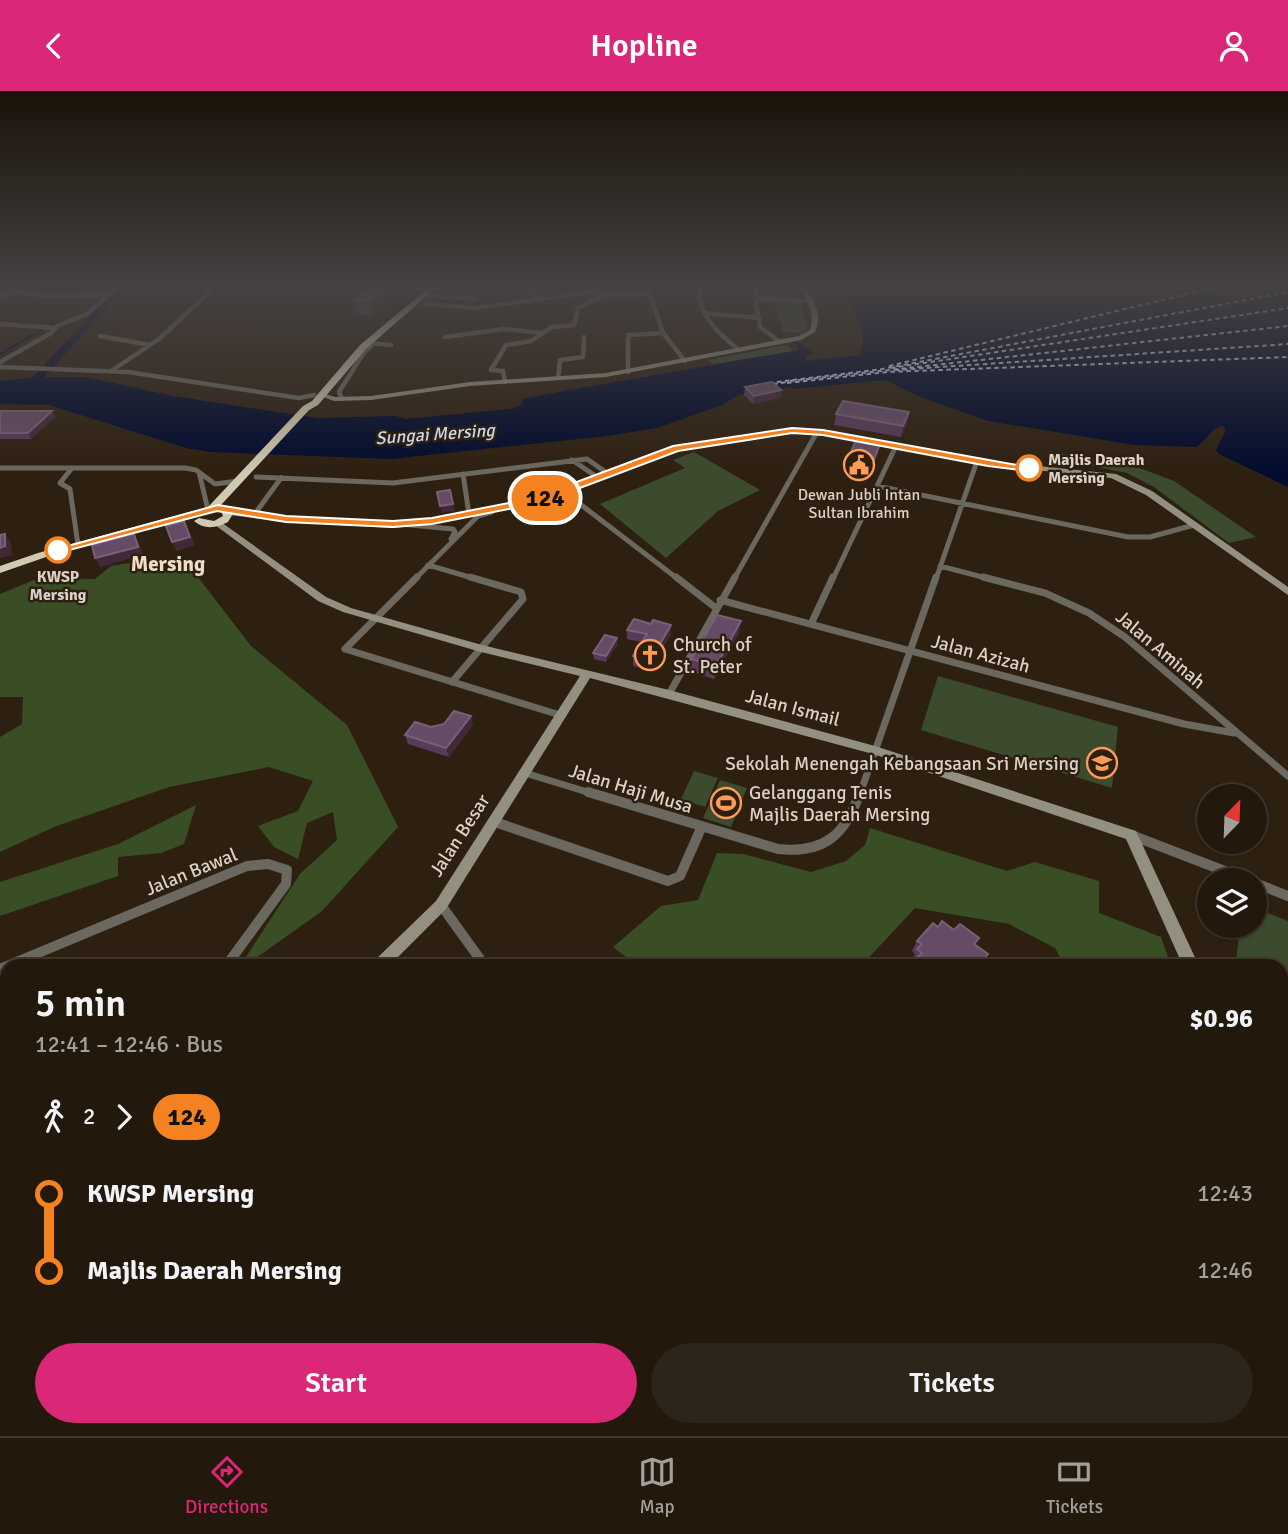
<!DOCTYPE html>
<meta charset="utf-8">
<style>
body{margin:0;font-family:Signika,sans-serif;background:#2e251a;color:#f1f3f6;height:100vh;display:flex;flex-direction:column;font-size:26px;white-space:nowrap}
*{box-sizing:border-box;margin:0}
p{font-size:23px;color:#a2a09d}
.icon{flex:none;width:38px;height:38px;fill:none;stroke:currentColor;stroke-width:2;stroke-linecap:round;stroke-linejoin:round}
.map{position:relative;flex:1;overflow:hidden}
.drawer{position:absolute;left:0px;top:868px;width:1288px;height:478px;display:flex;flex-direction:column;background:#22180c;border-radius:21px 21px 0 0;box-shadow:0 2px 5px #0004,0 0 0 2px #3f372d}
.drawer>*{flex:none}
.badge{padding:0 14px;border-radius:23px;font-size:24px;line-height:46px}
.needle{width:46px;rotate:23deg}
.buttons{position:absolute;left:1197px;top:693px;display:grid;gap:14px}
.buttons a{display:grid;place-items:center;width:70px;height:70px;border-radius:50%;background:#22180c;box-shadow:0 2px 5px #0004,0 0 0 2px #3f372d;font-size:35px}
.map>.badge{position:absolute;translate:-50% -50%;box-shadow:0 0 0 4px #fff}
.legs{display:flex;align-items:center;gap:10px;height:77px;padding:0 35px;font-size:23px}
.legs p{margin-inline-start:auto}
.overview{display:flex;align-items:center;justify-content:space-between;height:119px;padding:0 35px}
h1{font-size:38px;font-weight:600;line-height:52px}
.cta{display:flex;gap:14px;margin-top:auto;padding:14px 35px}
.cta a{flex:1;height:80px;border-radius:42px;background:#db2777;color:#fff;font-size:28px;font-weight:600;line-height:80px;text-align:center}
.cta a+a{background:#2e251a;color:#f1f3f6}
ul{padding:0 35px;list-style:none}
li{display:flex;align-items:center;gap:24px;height:77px;font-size:26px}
li i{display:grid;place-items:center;width:10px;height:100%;margin:0 9px;background:currentColor}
li i::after{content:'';width:18px;height:18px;margin:-9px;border:5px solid;border-radius:50%;background:#22180c}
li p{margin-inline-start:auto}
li:first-child i{background:linear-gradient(#0000 50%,currentColor 0)}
li:last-child i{background:linear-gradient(currentColor 50%,#0000 0)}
header{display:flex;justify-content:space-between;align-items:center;height:91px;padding:0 35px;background:#db2777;color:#fff;font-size:32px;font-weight:600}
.dock{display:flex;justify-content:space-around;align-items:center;height:98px;border-top:2px solid #3f372d;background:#22180c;font-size:19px;color:#a2a09d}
.dock a{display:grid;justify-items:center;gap:4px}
.dock .on{color:#db2777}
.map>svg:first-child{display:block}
.green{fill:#3c4b2e}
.forest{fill:#394e24}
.water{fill:#020b2d}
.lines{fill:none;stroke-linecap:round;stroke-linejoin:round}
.stream{stroke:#020b2d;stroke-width:2}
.river{fill:#020b2d;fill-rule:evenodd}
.ferry{stroke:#cad7f3;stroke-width:2;stroke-dasharray:4.5 3.5;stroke-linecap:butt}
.street-far4{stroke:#6b685f;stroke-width:4.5}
.street-far3{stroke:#6b685f;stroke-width:5}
.street-far2{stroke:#6b685f;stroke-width:7}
.street-far1{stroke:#6b685f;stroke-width:10}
.street{stroke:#6b685f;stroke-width:12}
.secondary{fill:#949081;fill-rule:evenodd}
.highway{fill:#d1cab2;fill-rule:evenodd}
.wall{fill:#583a5b}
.shaded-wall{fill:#412938}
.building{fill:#664b67;stroke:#786076;stroke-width:2}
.line-1{fill:#f58220;stroke:#fff;stroke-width:2}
.stop-1-dot{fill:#fff;stroke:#f58220;stroke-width:3.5}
.labels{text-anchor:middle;stroke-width:5;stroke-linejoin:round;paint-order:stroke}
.far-stop-label{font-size:16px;font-weight:bold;fill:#dbd1c7;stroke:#2e2010;text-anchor:start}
.far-poi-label{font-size:16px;fill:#dbd1c7;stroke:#2e2010}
.far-water-label{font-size:18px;font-style:italic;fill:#cad7f3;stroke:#2e2010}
.poi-label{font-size:19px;fill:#dbd1c7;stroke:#2e2010;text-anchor:start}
.street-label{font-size:19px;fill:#dbd1c7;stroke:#2e2010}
.far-district-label{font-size:21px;font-weight:bold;fill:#eedcc8;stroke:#2e2010}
</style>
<header><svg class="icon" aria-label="back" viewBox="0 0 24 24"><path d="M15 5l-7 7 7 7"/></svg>Hopline<svg class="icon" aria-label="person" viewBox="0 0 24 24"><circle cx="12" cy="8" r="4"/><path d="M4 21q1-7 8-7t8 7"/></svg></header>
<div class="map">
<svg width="1288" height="1345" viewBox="0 0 1288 1345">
<rect width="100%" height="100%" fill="#2e2010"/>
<path class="green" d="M774,210L799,211L808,237L803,242L783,241Z
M786,254L794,260L713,273L708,269Z
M1048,360L1142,378L1174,390L1256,446L1229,452L1154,396L1127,382L1052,367Z
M694,361L760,399L718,420L666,467L600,413L685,377L673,369Z
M938,585L1118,636L1112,697L921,639Z
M694,680L718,687L705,716L681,708Z
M720,689L747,697L731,736L703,727Z
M1255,817L1288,830V894L1281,891V875H1243L1236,872L1240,835H1255Z"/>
<path class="forest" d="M160,467L191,477L251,555L347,634L398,736L322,820L245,875H240L300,783L337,749L333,721L307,732L298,768L274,756L258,735L298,720L313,690L269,676L169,696L54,736L0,761V646L22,633L23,606H0V503L34,489L95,488L111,475Z
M196,714L184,753L161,762L118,766V785L0,825V791L118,753Z
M870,737L1007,780L1035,771L1099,790V822L1161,846L1171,875H1065L1055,857L1009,833L915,817L861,875H638L613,856L661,815L698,809L717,762L743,763L811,781L846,770L865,754Z"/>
<path class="water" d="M834,195H1288V396L1219,363L1216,359L1226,339L1223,335C1210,336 1207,351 1196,356L1134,354L988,330L920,306L885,289L795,298L790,296L738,304L722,314L657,337L607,345L391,368L211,361L186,357L49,314L0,313V290L38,286H85L173,305L284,322L318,327L396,325L405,328L510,318L520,315L523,308L558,301L799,259L795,250L814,262L806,265L807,270L860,264C871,236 849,215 834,195Z"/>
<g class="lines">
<path class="stream" d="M0,263L56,231"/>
<path class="river" d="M123,195H132L111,212L29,303H21V299L105,208Z"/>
<path class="ferry" d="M889,275L1220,195
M891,277L1288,217
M895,279L1288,253
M790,290L1288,235
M769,292L882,278L1288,201
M787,292L887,281L1288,266
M773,293L788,291"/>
<path class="street-far4" d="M397,195L425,198
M524,195L537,208
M647,195L663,242L685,270
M647,195H682
M699,195C697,224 718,242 739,259
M754,195L759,208
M424,204L475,208
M0,205L14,201L48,205L107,204
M759,208L756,212L760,236L780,251
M759,208L811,210
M425,213L475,217L598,200
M705,222L759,227
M0,233L55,237
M100,245L150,254
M445,246L504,238L542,242
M370,252L391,254
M0,271L51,242L57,235L87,223L119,195
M0,276L128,281L299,307L314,304
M111,280L159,248L216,195
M628,281V244L663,242
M558,287L560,269L583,266L584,246
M505,291L503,280L491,279L506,254L531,250L552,236L574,234L578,217L604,204L649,203
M342,308L339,301L363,263L373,253"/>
<path class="street-far3" d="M572,369L597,386
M0,377H185L196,379L215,393L238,390
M72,377L60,392L70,398L78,454
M199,381L208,419
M463,383L469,423
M256,386L393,392L587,368L607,382
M877,395L1128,446H1150L1194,434
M563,400L678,488
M254,424L281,387
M400,433L453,438L455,441L451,448
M428,474L476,488
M940,475L990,488
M415,488L478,425L492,421
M734,488L817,341
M833,488L896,355
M936,488L977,370"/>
<path class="street-far2" d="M417,486L345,558L560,624
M676,486L716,517
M983,486L1045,502L1089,522L1125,546L1288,685
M720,509L1184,633L1234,642
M811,533L833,486
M452,591L523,508L521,501L470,486
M669,603L735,486
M525,682L594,703
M860,703L936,486"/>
<path class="street-far1" d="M588,701L778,758C825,763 846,743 860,701
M495,731L668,790L680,785L702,735
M1131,744L1248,789
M1255,792L1288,805
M441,814L485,875
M0,878L247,775L268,773L287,779L286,793L226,875"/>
<path class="street" d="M1281,1179L1288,1178
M0,1291L7,1295
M0,1337L7,1332
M394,1339V1345
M1067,1339L1068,1345"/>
<path class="secondary" d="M798,195H804C814,210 823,224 815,241L801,249L606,286L470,295L371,309L334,310L318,304L322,302L335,306L371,305L470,291L606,282L799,245L810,239C816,222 807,209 798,195Z
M808,338L988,370L1116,383L1152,400L1288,496V504L1146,404L1111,387L988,374L808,342L773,344L678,359L539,412L432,433L393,437L286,431L229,424L225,421L229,418L286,425L393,431L432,427L534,408L676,355L773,340Z
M218,429L326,506L351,517L482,554L669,599L875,655L1136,740L1199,875H1183L1126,748L873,663L590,587L446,818L389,875H371L374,870L436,810L580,585L481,561L343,521L318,510L215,434L214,432Z
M1281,1059L1288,1063V1091L1281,1087Z
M170,1339H192V1345H170Z"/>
<path class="highway" d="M431,195H438L366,258L318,314L309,319L221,414L227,415L234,421L228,431C217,437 204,439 194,430L199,427L214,430L223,425L221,420L212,421L46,466L0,482V475L38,462L208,416L303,315L312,310L360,254Z"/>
</g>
<path class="wall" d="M369,198L387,214L372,225L358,223L354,209Z
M745,296L781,299L780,307L753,313L744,304Z
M0,320H52L55,326L31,348H0Z
M909,321L907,332L901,346L834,334L836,323Z
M880,353L868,385L843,380L845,374Z
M627,539L671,543L650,579L633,575V565L642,551L627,548Z
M739,542L714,588L690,580L691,568Z
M618,553L606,571L594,568L593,562Z
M473,634L449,666L408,653L405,644L431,636Z
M938,836L954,839L979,847L914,871L912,869L915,863L912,860L917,850Z"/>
<path class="shaded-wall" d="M383,200L387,214L372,225L369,210Z
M781,299L780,307L753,313L754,305Z
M52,320L55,326L31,348L28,342Z
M909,321L907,332L901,346L903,335Z
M453,413L455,420L442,422L440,415Z
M184,430L195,454L177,460L172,451Z
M5,443L11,452L12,464L0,467V457Z
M134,443L139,452L143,464L100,476L95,467Z
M741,530L739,542L714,588L716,575Z
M671,534V543L650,579V570Z
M617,547L618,553L606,571V565Z
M471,625L473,634L449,666L446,657Z"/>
<path class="building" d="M369,198L383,200L369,210L354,209Z
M772,291L781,299L754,305L745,296Z
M843,310L909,321L903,335L836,323Z
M0,320H52L28,342H0Z
M856,349L880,353L870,379L845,374Z
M450,399L453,413L440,415L437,401Z
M184,430L190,446L172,451L166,435Z
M5,443V455L0,457V444Z
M134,443L138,456L95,467L92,454Z
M717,524L741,530L716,575L691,568Z
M634,528L651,533L653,529L671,534L650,570L633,565L647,543L627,539Z
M605,544L617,547L606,565L593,562Z
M454,620L471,625L446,657L405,644L415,631L431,636L444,633Z
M942,830L954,839L960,833L979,847L974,853L988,863L984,868L993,875H910L922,862L917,858L922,853L917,850L933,832L938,836Z
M1281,1109L1288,1122V1127L1281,1128Z"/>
<linearGradient id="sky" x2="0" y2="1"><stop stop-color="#191209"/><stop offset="0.51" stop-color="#464242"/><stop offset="1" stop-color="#464242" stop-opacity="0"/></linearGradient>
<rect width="1288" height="383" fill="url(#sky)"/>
<path class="line-1" d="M792,337L823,339L1033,377L1029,380L988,375L823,344L792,342L678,360L540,412L432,433L393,436L286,431L217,420L58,462L53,459L218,414L286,425L393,430L432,427L534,407L673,355Z"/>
<defs>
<g id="civic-ring" transform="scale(1.575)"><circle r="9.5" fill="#2e2010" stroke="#ff9b59" stroke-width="1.5"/><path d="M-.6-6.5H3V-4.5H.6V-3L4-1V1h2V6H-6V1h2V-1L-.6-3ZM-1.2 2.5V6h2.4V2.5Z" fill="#ff9b59"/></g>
<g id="church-ring" transform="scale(1.575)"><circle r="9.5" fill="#2e2010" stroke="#ff9b59" stroke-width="1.5"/><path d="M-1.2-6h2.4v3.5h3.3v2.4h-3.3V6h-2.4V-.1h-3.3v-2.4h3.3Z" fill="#ff9b59"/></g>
<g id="school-ring" transform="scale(1.575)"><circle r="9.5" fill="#2e2010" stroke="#ff9b59" stroke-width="1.5"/><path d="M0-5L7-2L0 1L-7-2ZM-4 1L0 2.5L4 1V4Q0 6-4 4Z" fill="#ff9b59"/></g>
<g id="stadium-ring" transform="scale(1.575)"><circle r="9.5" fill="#2e2010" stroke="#ff9b59" stroke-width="1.5"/><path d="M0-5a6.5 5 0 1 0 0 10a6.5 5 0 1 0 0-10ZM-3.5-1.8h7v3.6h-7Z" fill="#ff9b59"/></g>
</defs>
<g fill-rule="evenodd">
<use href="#civic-ring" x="859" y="374"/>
<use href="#church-ring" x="650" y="564"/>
<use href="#school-ring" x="1102" y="672"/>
<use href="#stadium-ring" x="726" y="712"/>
</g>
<g class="stop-1-dot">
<circle cx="1029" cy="377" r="12"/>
<circle cx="58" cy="459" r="12"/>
</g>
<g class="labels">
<g class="far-stop-label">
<text x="1048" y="374">Majlis Daerah<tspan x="1048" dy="18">Mersing</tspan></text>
<text x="58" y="491" text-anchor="middle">KWSP<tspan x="58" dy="18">Mersing</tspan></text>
</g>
<g class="far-poi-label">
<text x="859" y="409">Dewan Jubli Intan<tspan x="859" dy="18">Sultan Ibrahim</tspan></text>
</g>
<g class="far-water-label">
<text transform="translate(435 343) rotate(-4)" y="6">Sungai Mersing</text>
</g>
<g class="poi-label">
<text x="673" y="560">Church of<tspan x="673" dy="22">St. Peter</tspan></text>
<text x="1079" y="679" text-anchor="end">Sekolah Menengah Kebangsaan Sri Mersing</text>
<text x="749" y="708">Gelanggang Tenis<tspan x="749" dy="22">Majlis Daerah Mersing</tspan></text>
</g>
<g class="street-label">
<text transform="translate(1161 558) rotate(40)" y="7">Jalan Aminah</text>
<text transform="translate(981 562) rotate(15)" y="7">Jalan Azizah</text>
<text transform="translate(793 616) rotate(15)" y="7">Jalan Ismail</text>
<text transform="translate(631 697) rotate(17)" y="7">Jalan Haji Musa</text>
<text transform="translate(459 744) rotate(-57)" y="7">Jalan Besar</text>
<text transform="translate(191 780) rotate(-22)" y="7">Jalan Bawal</text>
</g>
<g class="far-district-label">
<text x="168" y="480">Mersing</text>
</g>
</g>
</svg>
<div class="buttons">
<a><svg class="needle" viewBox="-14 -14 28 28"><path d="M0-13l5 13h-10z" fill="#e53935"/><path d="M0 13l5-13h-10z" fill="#a2a09d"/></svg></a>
<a><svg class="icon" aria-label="layers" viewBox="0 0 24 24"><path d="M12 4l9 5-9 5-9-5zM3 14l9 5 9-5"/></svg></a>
</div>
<b class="badge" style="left:545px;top:407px;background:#f58220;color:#111">124</b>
<section class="drawer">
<div class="overview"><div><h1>5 min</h1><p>12:41 – 12:46 · Bus</p></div><b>$0.96</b></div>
<div class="legs"><svg class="icon" aria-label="walk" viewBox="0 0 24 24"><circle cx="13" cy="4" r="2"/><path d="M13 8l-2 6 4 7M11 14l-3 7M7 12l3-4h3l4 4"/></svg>2<svg class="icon" aria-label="forward" viewBox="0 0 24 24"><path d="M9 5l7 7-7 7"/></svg><b class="badge" style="background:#f58220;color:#111">124</b></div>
<ul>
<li><i style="color:#f58220"></i><b>KWSP Mersing</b><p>12:43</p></li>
<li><i style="color:#f58220"></i><b>Majlis Daerah Mersing</b><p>12:46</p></li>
</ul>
<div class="cta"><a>Start</a><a>Tickets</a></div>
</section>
</div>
<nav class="dock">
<a class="on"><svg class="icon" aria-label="directions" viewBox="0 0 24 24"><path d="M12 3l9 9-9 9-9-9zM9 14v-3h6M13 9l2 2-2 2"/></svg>Directions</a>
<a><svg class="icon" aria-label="map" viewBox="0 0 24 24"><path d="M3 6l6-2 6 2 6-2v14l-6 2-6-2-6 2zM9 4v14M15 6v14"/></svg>Map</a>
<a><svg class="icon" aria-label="tickets" viewBox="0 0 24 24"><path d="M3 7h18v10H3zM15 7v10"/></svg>Tickets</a>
</nav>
